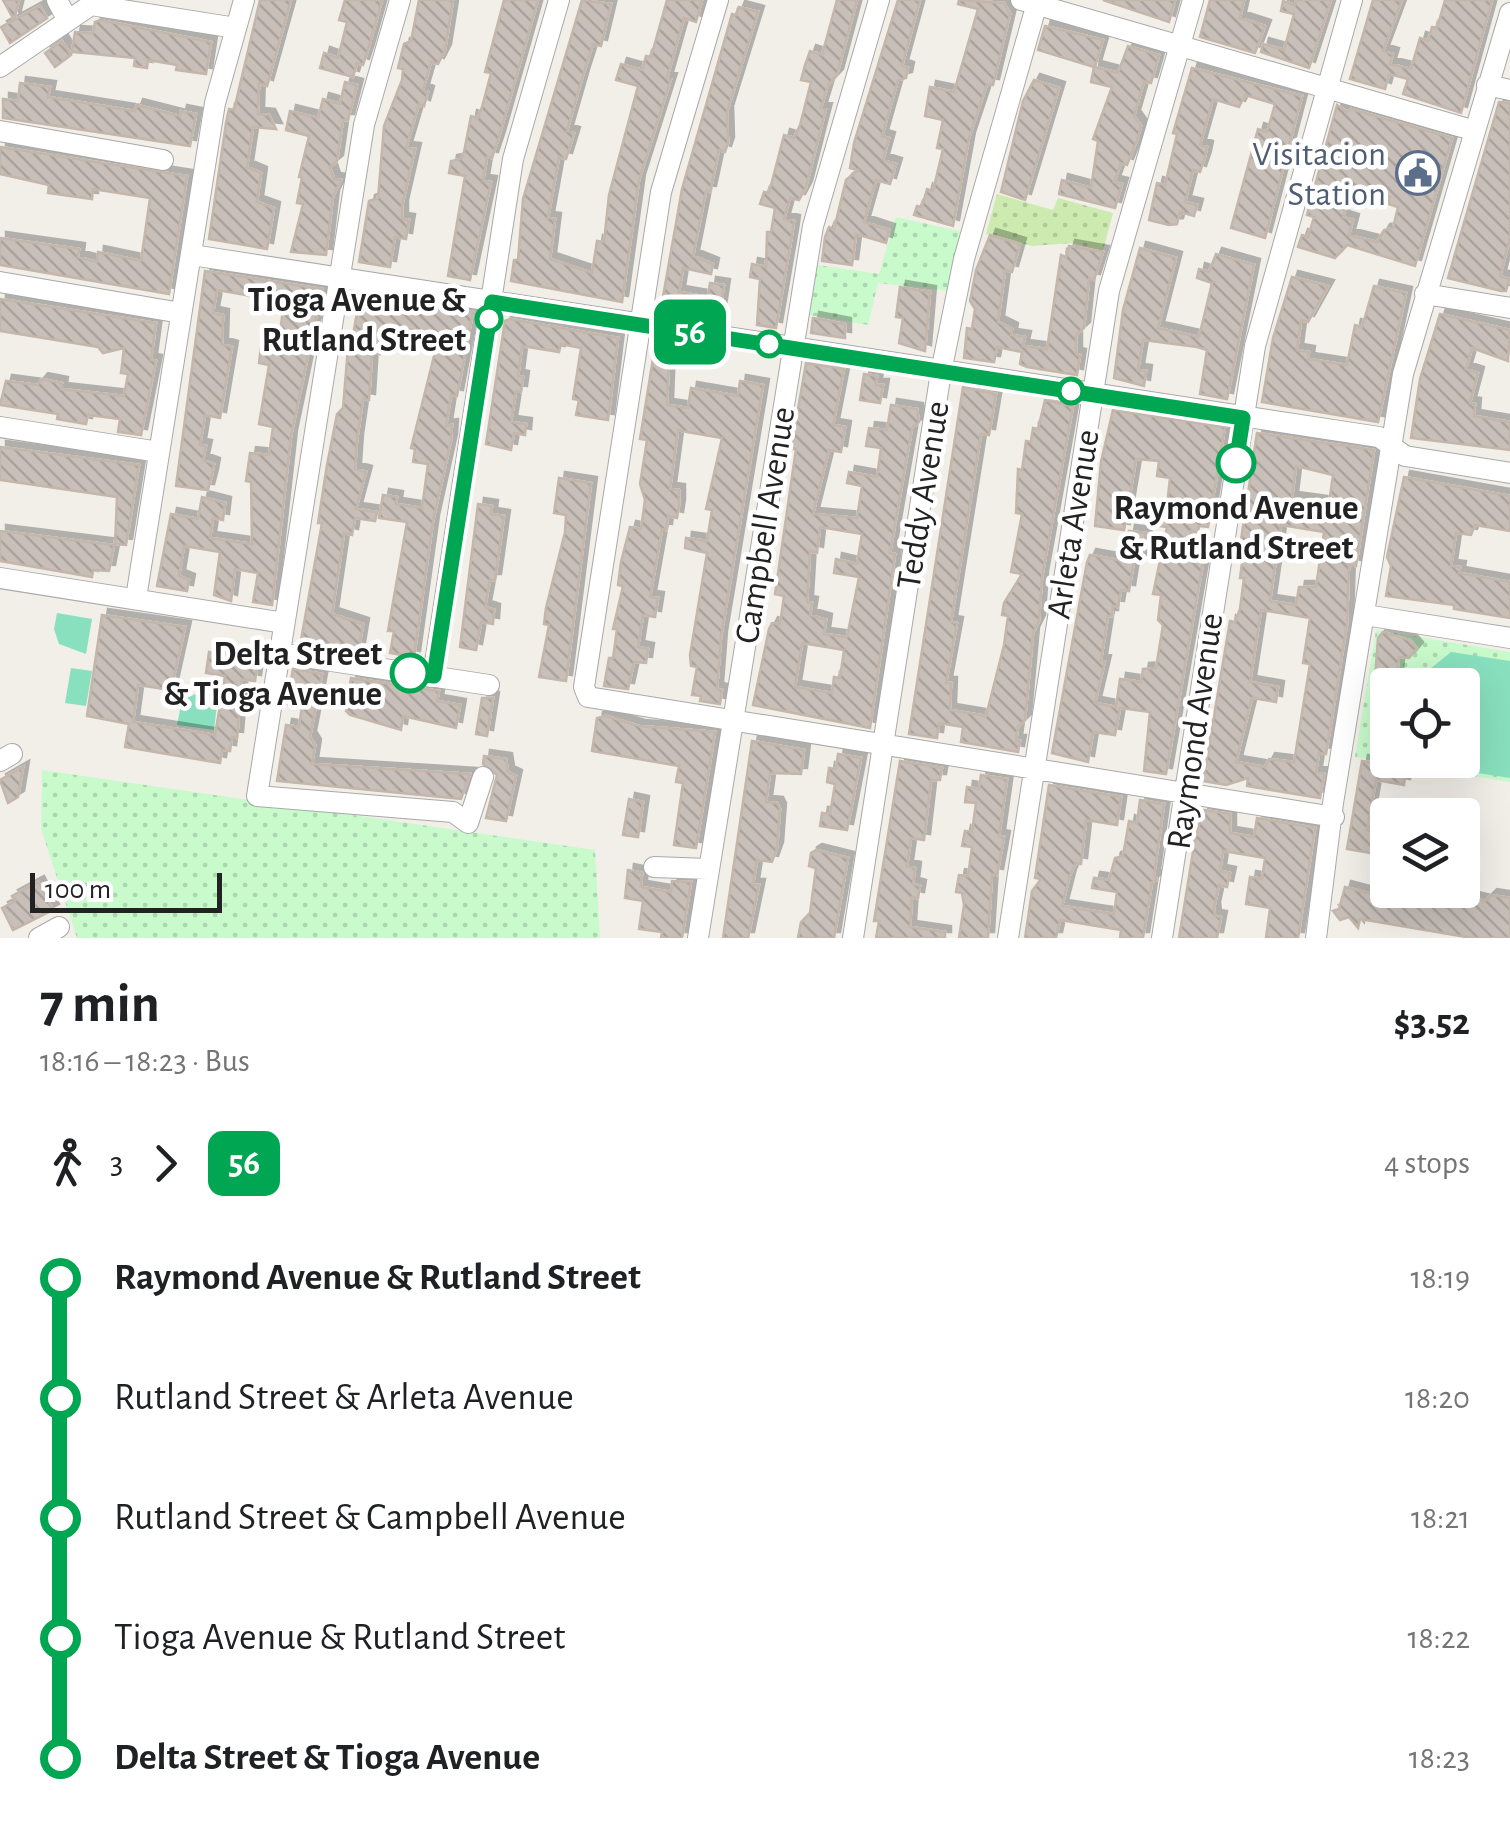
<!DOCTYPE html>
<meta charset="utf-8">
<style>
body{margin:0;font-family:"Alegreya Sans",sans-serif;background:#f2f2f2;color:#202124;height:100vh;display:flex;flex-direction:column;font-size:38px;white-space:nowrap}
*{box-sizing:border-box;margin:0}
p{font-size:32px;color:#757577}
.icon{flex:none;width:55px;height:55px;fill:none;stroke:currentColor;stroke-width:2;stroke-linecap:round;stroke-linejoin:round}
.map{position:relative;height:938px;overflow:hidden}
.drawer{display:flex;flex-direction:column;background:#fff;flex:1}
.drawer>*{flex:none}
.badge{padding:0 20px;border-radius:15px;font-size:35px;line-height:65px}
.tools{position:absolute;left:1370px;top:668px;display:grid;gap:20px}
.tools a{display:grid;place-items:center;width:110px;height:110px;border-radius:10px;background:#fff;box-shadow:0 10px 40px #0002;font-size:50px}
.scale{position:absolute;left:30px;bottom:25px;width:192px;box-sizing:border-box;padding-left:10px;border:5px solid #222;border-top:0;font-size:28px;line-height:35px;white-space:nowrap;color:#222;-webkit-text-stroke:8px #fff;paint-order:stroke}
.map>.badge{position:absolute;translate:-50% -50%;box-shadow:0 0 0 5px #fff}
.legs{display:flex;align-items:center;gap:15px;height:110px;padding:0 40px;font-size:32px}
.legs p{margin-inline-start:auto}
.summary{display:flex;align-items:center;justify-content:space-between;height:170px;padding:0 40px}
h1{font-size:55px;font-weight:700;line-height:75px}
ul{padding:0 40px;list-style:none}
li{display:flex;align-items:center;gap:35px;height:120px;font-size:38px}
li i{display:grid;place-items:center;width:15px;height:100%;margin:0 12px;background:currentColor}
li i::after{content:'';width:25px;height:25px;margin:-12px;border:8px solid;border-radius:50%;background:#fff}
li p{margin-inline-start:auto}
li:first-child i{background:linear-gradient(#0000 50%,currentColor 0)}
li:last-child i{background:linear-gradient(currentColor 50%,#0000 0)}
.map>svg:first-child{display:block}
.park{fill:url(#park-dots);fill-rule:evenodd}
.garden{fill:url(#garden-dots)}
.pitch{fill:#88e0be}
.building{fill:url(#building-back-hatch);stroke:#c4b6ab;stroke-width:2.5;fill-rule:evenodd;filter:url(#shadow)}
.lines{fill:none;stroke-linecap:round;stroke-linejoin:round}
.minor-casing{stroke:#a9a9a9;stroke-width:22}
.minor{stroke:#fff;stroke-width:20}
.line-1-casing{stroke:#fff;stroke-width:22}
.line-1{stroke:#00a651;stroke-width:15}
.stop-1-dot{fill:#fff;stroke:#00a651;stroke-width:5}
.labels{text-anchor:middle;stroke-width:9;stroke-linejoin:round;paint-order:stroke}
.service-label{font-size:35px;fill:#4e5e75;stroke:#fff;text-anchor:end}
.stop-label{font-size:35px;font-weight:bold;fill:#222;stroke:#fff;text-anchor:end}
.street-label{font-size:35px;fill:#222;stroke:#fff}
</style>
<div class="map">
<svg width="1510" height="938" viewBox="0 0 1510 938">
<defs>
<pattern id="park-dots" width="8" height="8" patternUnits="userSpaceOnUse" patternTransform="scale(2.5)"><rect width="8" height="8" fill="#c8facc"/><path d="M2 2h.1M6 6h.1" fill="none" stroke="#acd6af" stroke-width="1.8" stroke-linecap="round"/></pattern>
<pattern id="garden-dots" width="8" height="8" patternUnits="userSpaceOnUse" patternTransform="scale(2.5)"><rect width="8" height="8" fill="#cdebb0"/><path d="M2 2h.1M6 6h.1" fill="none" stroke="#b0c997" stroke-width="1.8" stroke-linecap="round"/></pattern>
<pattern id="building-back-hatch" width="6" height="6" patternUnits="userSpaceOnUse" patternTransform="scale(2.5)"><rect width="6" height="6" fill="#c7bfb8"/><path d="M-1 5l2 2M0 0l6 6M5-1l2 2" fill="none" stroke="#aba49e"/></pattern>
<filter id="shadow"><feDropShadow dx="6" dy="-6" stdDeviation="0" flood-color="#0004"/></filter>
</defs>
<rect width="100%" height="100%" fill="#f2efe9"/>
<path class="park" d="M896,217L963,232L949,291L878,283L868,325L803,314L811,264L879,274Z
M1376,630L1510,652V782L1355,757ZM1388,685H1462V760H1388Z
M42,770L595,850L600,938H77L41,829Z"/>
<path class="garden" d="M997,194L1053,210L1058,198L1113,213L1103,251L1073,243L1032,246L986,234Z"/>
<path class="pitch" d="M57,613L92,619L86,654L59,644L54,629Z
M1451,652L1510,661V778L1432,766L1430,760H1462V685H1427L1430,669Z
M71,668L92,671L86,706L65,703Z
M200,692L218,696L214,730L177,725L182,700Z"/>
<path class="building" d="M3,0H19L14,20L40,6L47,18L10,43L1,27L14,20Z
M260,0H291L267,86L259,83L258,114L269,115L276,129L253,127L247,167L261,173L257,202L274,208L267,249L209,239L226,123L229,109L234,110Z
M345,0H382L368,50L363,65L357,63L353,77L320,68L324,53L338,58L347,22L339,20Z
M419,0H453L445,50L438,64L431,62L423,90L428,92L424,106L419,104L406,148L415,149L402,206V219L409,220L406,239L395,237L390,267L359,262L369,201L378,198L384,126L402,80L403,69L398,68L404,44L411,41Z
M504,0H538L499,137L492,158L487,157L483,181L491,182L470,280L448,276L465,176L449,173L451,161L461,159L464,152L471,116L478,118L482,107L491,73L485,72Z
M582,0L611,4L601,46L593,44L584,72L567,131L574,133L566,159L559,157L548,218L555,219L550,259L592,273L597,241L604,242L609,195L638,86L616,80L621,64L642,70L646,56L651,57L667,0H702L696,22L684,18L667,78L671,79L639,180L622,302L511,281L514,260H518L523,199Z
M837,0H857L837,75L828,85L821,108L826,109L823,120L806,187L799,200L790,198L784,219L794,221L793,229L776,328L757,325L760,279L750,277L752,264L766,267L767,232H771L775,208L760,204L764,192L769,193L784,135L794,138L800,125L811,82L801,80L805,65L810,51L822,55Z
M898,0H920L902,66L908,68L906,78L898,80L882,136L889,138L883,160L896,164L890,184L876,180L864,222L889,230L886,243L856,234L852,265L822,261L825,237L829,227L834,229L846,180L858,170L850,168L854,143Z
M959,0L1004,3L1010,14L993,85L987,84L969,138L953,226L914,215L917,206L922,207L927,189L933,191L943,149L937,148L943,120L925,116L930,87L954,92L978,9L958,4Z
M1103,0H1175L1169,22Z
M1210,0H1244L1240,18L1265,26L1255,53L1200,37Z
M1296,0H1331L1309,68L1261,52L1263,44L1284,50L1294,14L1281,11L1283,1L1295,5Z
M1373,0H1402L1383,51L1393,54L1390,64L1411,69L1420,38L1428,41L1432,27L1437,28L1445,0H1492L1461,113L1403,94L1408,79L1389,74L1385,89L1350,79Z
M739,7L758,12L727,112L728,143L725,152L719,150L710,192L706,191L693,256L713,264L711,274L683,268L679,292L708,297L710,283L724,285L719,318L661,308L682,189L732,14L736,15Z
M100,20L211,42L206,74L176,70L177,65L148,60L147,68L134,66L135,58L72,52L75,32L93,33L95,22Z
M1045,26L1103,40L1095,67L1118,73L1128,46L1159,55L1151,83L1144,81L1134,116L1141,126L1137,140L1127,165L1121,163L1114,182L1122,184L1115,208L1059,194L1062,180L1091,188L1098,141L1093,139L1112,87L1091,82L1094,67L1038,50Z
M62,41L71,55L55,67L45,53Z
M1192,68L1302,96L1265,238L1231,228L1258,129L1267,132L1275,104L1245,95L1239,107L1213,99L1200,145L1207,147L1205,157L1200,172L1193,170L1185,202L1197,205L1194,216L1180,212L1177,224L1169,225L1149,220L1157,183L1165,185L1177,134L1173,133Z
M1034,80L1059,88L1025,200L1001,192L1023,101Z
M345,82L357,85L348,120H343L337,161L330,167L334,179L341,180L333,196L326,255L291,252L303,204L297,203L302,177H299L309,136L286,130L290,111L318,118L323,99L340,104Z
M20,83L50,87L48,97L135,111L137,105L180,116L181,111L196,114L190,146L3,118V99L18,101Z
M1499,102L1510,103V238L1500,276L1509,279L1506,291H1501L1448,278Z
M1337,105L1347,112L1351,109L1452,138L1415,266L1347,245L1335,258L1298,247L1302,235L1308,237L1314,217L1307,215ZM1364,190L1390,197L1388,204L1398,207L1393,228L1384,230L1377,242L1349,235L1353,220L1343,217L1350,192L1363,196Z
M0,147L187,176L169,294L0,265V238L79,249L78,257L97,262L98,252L141,261L150,198L93,189L92,199L48,193L49,185L0,174Z
M990,235L1020,244L1012,272L1005,270L998,322L1012,329L1011,335L1025,337L1023,346L1047,349L1061,255L1066,257L1069,246L1103,252L1094,280L1089,279L1084,328L1076,335V354L1080,355L1077,375L1027,367L1020,364L1022,352L997,347L994,362L964,358L967,328L972,329L975,309L970,301L976,270Z
M1140,248L1176,258L1158,328L1199,337L1212,283L1197,278L1199,269L1209,272L1216,254L1254,265L1227,399L1200,394L1207,350L1197,347L1143,340L1138,370L1146,371L1144,386L1114,378L1123,310Z
M205,271L322,289L291,436L272,605L253,602L258,573L235,569L231,601L214,595L220,552L184,546L179,576L189,580L187,591L157,586L171,514L198,519L202,497L225,503L223,520L213,518L210,538L252,544L251,482L246,481L250,453L269,455L273,427L259,424L269,365L259,363L262,340L279,342L283,309L259,306L260,300L246,295L217,290L213,313L223,315L222,344L232,347L220,418L205,415L200,445L206,446L203,460L214,464L212,475L208,490L176,486Z
M1292,277L1328,286L1308,322L1301,320L1297,350L1309,352L1308,359L1347,365L1355,325L1362,327L1374,286L1406,293L1378,422L1262,402L1273,338Z
M900,287L930,292L925,351L899,343L903,318L896,317Z
M355,294L473,312L457,396L451,395L446,426L452,425L451,440L433,521L414,657L390,653L394,631H388L407,522L379,518L383,495L397,497L396,504L422,508L428,464L413,462L415,449L411,448L439,336L410,329L385,328L380,354L372,353L369,400L363,399L357,440L355,469L366,472L356,509L377,512L375,521L355,518L352,535L344,533L332,614L363,624L359,648L301,640L322,523H318L327,465L337,414L343,408L349,335H353L358,307L353,306Z
M0,299L156,323L151,360L156,361L141,435L118,432L120,419L88,415L86,424L57,419L58,414L0,405L6,381L37,385L42,379L62,383L61,389L124,396L128,374L121,373L124,348L103,353L98,347L0,331Z
M1440,314L1510,330L1508,361L1472,348L1466,369L1478,373L1470,403L1475,404L1474,416L1510,422V450L1411,438L1420,379Z
M813,318L845,324V338L811,333Z
M510,319L618,338L608,420L576,415L579,400L573,399L581,348L561,344L559,352L522,346L518,376L523,377L521,392L516,391L511,422L526,424L525,435L514,433L511,450L486,444L505,321Z
M656,340L688,345L682,358L669,356L667,405L688,408L691,388L738,396L740,381L763,385L721,637L717,689L722,690L720,704L700,701L701,696L692,695L697,667L691,666L690,655L707,553L685,548L686,538L707,541L712,510L706,509L722,438L687,432L678,430L670,489L679,490V505L677,518L668,516L666,530L662,529L650,597L658,598L655,617L643,615L638,647L648,649L646,663L634,662L628,689L604,686L609,658H613L617,629H613L623,586L618,585L621,562L630,527L641,529L645,500L640,484L647,440L640,439Z
M806,363L844,369L833,425L845,427L841,452L829,450L813,514L857,518L862,486L847,483L849,472L877,477L881,448L866,446L869,428L887,430L891,405L917,409L919,422L912,428L890,553L895,554L870,728L753,705L769,629L772,623L780,624L784,596L775,594L796,449H791ZM820,527L862,534L857,564L836,559L834,573L859,577L847,637L824,634L826,620L810,615L812,603L807,602L810,551L817,553ZM802,643L844,650L840,678L834,677L832,693L795,687Z
M864,374L877,376L876,385H883L880,403L860,400Z
M963,387L996,394L989,435L981,434L951,622L957,623L946,683H951L950,710L986,716L1004,645L1008,616L1002,615L1004,603L1022,574L1011,572L1022,514L1016,513L1018,469L1022,470L1026,441L1031,442L1033,428L1038,429L1045,400L1073,406L1042,577L1039,621L1033,633L1025,720L1018,727L1016,741H1020L1018,752L961,742L963,727L939,723L937,738L909,734Z
M1113,410L1225,427L1208,527L1199,526L1198,532L1191,531L1188,555L1204,557L1166,774L1144,771L1150,712L1120,708L1115,735L1093,732L1088,762L1052,753L1087,562L1090,555L1123,561L1129,531L1146,533L1141,562L1134,561L1129,591L1121,590L1118,607L1113,606L1112,616H1108L1101,660L1105,661L1095,703L1116,707L1120,679L1141,682L1143,669L1156,668L1163,625L1158,620L1161,595L1153,594L1167,527L1159,526L1160,515H1166L1170,478L1157,476L1159,461L1136,459L1124,530L1095,526L1101,462Z
M1257,433L1374,450L1356,566L1349,565L1347,624L1326,754L1319,753L1316,772L1324,774L1320,798L1247,786L1248,778L1226,785L1203,781L1230,621L1235,622L1240,609L1244,578H1240L1242,563L1238,560ZM1296,466L1333,475L1329,503L1292,498ZM1281,525L1324,532L1316,587H1299L1296,605L1270,601ZM1261,610L1310,618L1303,663L1310,664L1294,762L1269,759L1265,767L1236,762L1252,698L1276,702L1278,687L1250,682Z
M0,447L139,465L126,545L115,544L117,497L0,480Z
M1404,477L1510,496V531L1475,525L1471,535L1456,533L1451,566L1460,567L1459,573L1510,582V618L1454,609V605L1386,596L1391,566L1387,557Z
M559,478L591,483L566,681L539,677L549,625L544,624L546,608L565,532L566,515L554,513Z
M478,504L492,506L491,514L504,516L495,580H490L485,607L494,610L493,624L481,622L476,650L460,647Z
M0,531L114,545L109,571L93,570L92,577L0,561Z
M102,615L185,627L171,690L138,685L133,722L215,735L225,676L206,673L209,652L258,660L255,681L242,679L237,738L232,737L230,751L222,750L220,763L125,747L129,724L87,716Z
M1383,632L1410,640L1417,648L1409,658L1399,657L1396,682L1375,679L1378,638Z
M293,669L322,674L310,737L315,745L312,764L470,774L461,799L277,781L286,725L299,727L302,706L287,704Z
M351,678L439,691L437,701L460,705L456,728L403,716L401,730L350,715L346,711Z
M482,698H493L487,736L476,734Z
M606,716L639,726L715,732L696,848L674,845L683,783L676,782L679,766L592,751L597,718Z
M752,741L804,750L801,774L770,773L766,802L777,803L780,809L777,848L772,862L757,860L753,885H759L748,938H723Z
M838,754L861,758L847,830L820,826L822,813L830,814L835,784L827,782L829,768L836,769Z
M484,756L506,759L508,772L516,776L506,821L486,818L497,775L483,764Z
M900,761L942,768L940,780H931L924,840L911,838L907,866L915,868L913,884L920,886L918,898L912,897L910,927L945,932V938H876L879,921H874Z
M1362,761L1406,768L1404,785L1376,780L1367,830L1388,833V856L1347,849Z
M23,767L18,797L8,803L0,780Z
M981,775L1007,779L999,836L1004,837L997,875L992,874L988,938H959L964,905L962,893L956,892L959,875L968,876L972,847L962,846L965,831L972,832L976,803L965,802L967,787L979,789Z
M1049,785L1121,797L1117,825L1086,820L1081,864L1076,863L1070,875L1062,906L1114,914L1117,892L1092,888L1094,878L1109,880L1115,858L1123,856L1129,821L1137,823L1140,800L1164,804L1154,875L1157,880L1152,882L1143,938H1120L1121,930L1060,920L1056,938H1025L1032,891L1041,879L1035,878Z
M629,799L643,802L638,837L623,835Z
M1204,810L1230,814V833L1254,837L1257,818L1315,828L1298,938H1266L1270,908L1246,904L1250,877L1262,879L1265,858L1223,851L1220,871L1230,873L1227,887L1219,885L1214,908L1215,916L1221,917L1217,938H1179L1196,833Z
M816,850L848,858L834,938H798L801,922L810,913L816,868L809,866L811,853Z
M628,870L642,873L641,887L671,892L672,881L691,882L682,938H661L662,932L639,929L643,901L625,898Z
M38,882L53,910L13,930L2,908L15,901L12,896Z
M1345,887L1402,902L1404,890H1439L1485,901L1491,895L1510,898V938H1472L1360,919L1358,928L1349,917L1340,920L1333,911L1339,909Z"/>
<g class="lines">
<g class="minor-casing">
<path id="minor" d="M57,0L67,19
M400,0L364,125L257,796L453,812L468,823L483,777
M718,0L661,192L584,687L588,697L1334,817
M1021,0L1472,130
M0,67L91,5L236,28
M1487,85L1510,90
M0,131L163,160
M192,255L1379,437L1405,456L1510,473
M0,282L181,313
M1425,294L1510,308
M0,427L159,452
M0,578L284,623
M136,598L215,103L244,0
M1365,615L1510,638
M279,653L489,685
M433,676L513,159L559,0
M0,761L12,754
M654,867L708,869
M39,938L59,927
M698,938L813,226L879,0
M853,938L941,372L964,259L1038,0
M1008,938L1109,291L1193,0
M1162,938L1255,346L1352,0
M1316,938L1333,803L1403,374L1510,13"/>
</g>
<use href="#minor" class="minor"/>
</g>
<g class="lines">
<g class="line-1-casing">
<path id="line-1" d="M410,673L434,676L492,302L1243,418L1236,463"/>
</g>
<use href="#line-1" class="line-1"/>
</g>
<defs>
<g id="civic-ring" transform="scale(2.25)"><circle r="9.5" fill="#fff" stroke="#5c6f8a" stroke-width="1.5"/><path d="M-.6-6.5H3V-4.5H.6V-3L4-1V1h2V6H-6V1h2V-1L-.6-3ZM-1.2 2.5V6h2.4V2.5Z" fill="#5c6f8a"/></g>
</defs>
<g fill-rule="evenodd">
<use href="#civic-ring" x="1418" y="173"/>
</g>
<g class="stop-1-dot">
<circle cx="489" cy="319" r="12"/>
<circle cx="769" cy="344" r="12"/>
<circle cx="1071" cy="391" r="12"/>
<circle cx="1236" cy="463" r="18"/>
<circle cx="410" cy="673" r="18"/>
</g>
<g class="labels">
<g class="service-label">
<text x="1386" y="165">Visitacion<tspan x="1386" dy="40">Station</tspan></text>
</g>
<g class="stop-label">
<text x="466" y="311">Tioga Avenue &amp;<tspan x="466" dy="40">Rutland Street</tspan></text>
<text x="1236" y="519" text-anchor="middle">Raymond Avenue<tspan x="1236" dy="40">&amp; Rutland Street</tspan></text>
<text x="382" y="665">Delta Street<tspan x="382" dy="40">&amp; Tioga Avenue</tspan></text>
</g>
<g class="street-label">
<text transform="translate(922 495) rotate(-81)" y="12">Teddy Avenue</text>
<text transform="translate(1072 524) rotate(-81)" y="12">Arleta Avenue</text>
<text transform="translate(764 525) rotate(-81)" y="12">Campbell Avenue</text>
<text transform="translate(1194 731) rotate(-82)" y="12">Raymond Avenue</text>
</g>
</g>
</svg>
<div class="tools">
<a><svg class="icon" aria-label="locate" viewBox="0 0 24 24"><circle cx="12" cy="12" r="6"/><path d="M12 2v4M12 18v4M2 12h4M18 12h4"/></svg></a>
<a><svg class="icon" aria-label="layers" viewBox="0 0 24 24"><path d="M12 4l9 5-9 5-9-5zM3 14l9 5 9-5"/></svg></a>
</div>
<div class="scale">100 m</div>
<b class="badge" style="left:690px;top:332px;background:#00a651;color:#fff">56</b>
</div>
<section class="drawer">
<div class="summary"><div><h1>7 min</h1><p>18:16 – 18:23 · Bus</p></div><b>$3.52</b></div>
<div class="legs"><svg class="icon" aria-label="walk" viewBox="0 0 24 24"><circle cx="13" cy="4" r="2"/><path d="M13 8l-2 6 4 7M11 14l-3 7M7 12l3-4h3l4 4"/></svg>3<svg class="icon" aria-label="forward" viewBox="0 0 24 24"><path d="M9 5l7 7-7 7"/></svg><b class="badge" style="background:#00a651;color:#fff">56</b><p>4 stops</p></div>
<ul>
<li><i style="color:#00a651"></i><b>Raymond Avenue &amp; Rutland Street</b><p>18:19</p></li>
<li><i style="color:#00a651"></i><span>Rutland Street &amp; Arleta Avenue</span><p>18:20</p></li>
<li><i style="color:#00a651"></i><span>Rutland Street &amp; Campbell Avenue</span><p>18:21</p></li>
<li><i style="color:#00a651"></i><span>Tioga Avenue &amp; Rutland Street</span><p>18:22</p></li>
<li><i style="color:#00a651"></i><b>Delta Street &amp; Tioga Avenue</b><p>18:23</p></li>
</ul>
</section>
